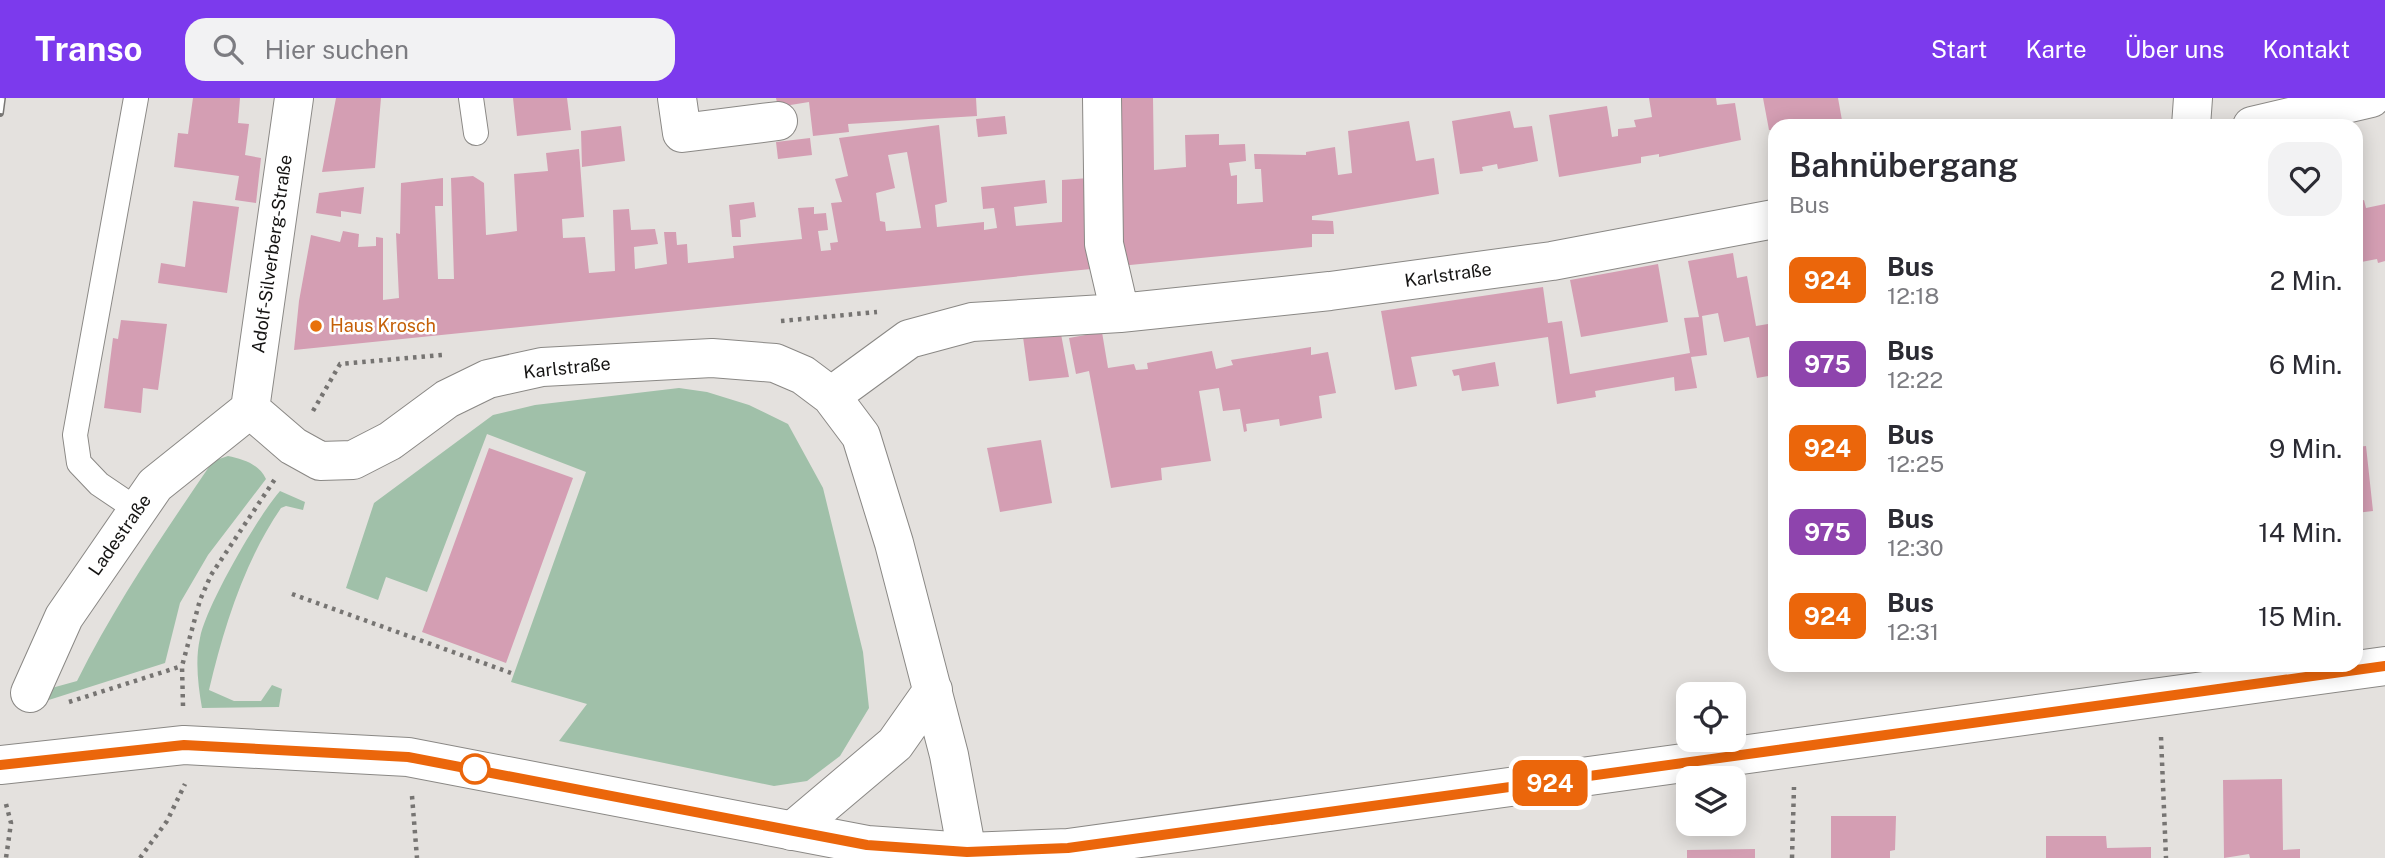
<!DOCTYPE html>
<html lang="de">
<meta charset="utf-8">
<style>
body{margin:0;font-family:"Public Sans",sans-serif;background:#f2f2f3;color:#2b2b33;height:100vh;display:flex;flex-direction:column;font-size:26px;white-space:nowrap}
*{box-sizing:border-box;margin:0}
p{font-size:23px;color:#7c7c81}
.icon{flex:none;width:38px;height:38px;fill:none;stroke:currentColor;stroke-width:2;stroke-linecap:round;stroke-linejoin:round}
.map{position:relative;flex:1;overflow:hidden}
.side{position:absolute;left:1768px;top:21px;width:595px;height:553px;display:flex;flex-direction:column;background:#fff;border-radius:21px;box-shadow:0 4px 18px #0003}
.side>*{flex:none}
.badge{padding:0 14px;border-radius:10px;font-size:24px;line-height:46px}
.fabs{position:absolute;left:1676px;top:584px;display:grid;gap:14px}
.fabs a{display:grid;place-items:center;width:70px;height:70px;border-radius:14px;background:#fff;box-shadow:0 4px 18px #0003;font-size:35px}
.map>.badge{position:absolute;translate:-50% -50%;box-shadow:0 0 0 4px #fff}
.round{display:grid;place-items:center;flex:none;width:74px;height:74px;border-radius:21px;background:#f2f2f3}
.headline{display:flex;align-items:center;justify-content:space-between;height:119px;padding:0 21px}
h1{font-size:33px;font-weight:600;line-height:52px}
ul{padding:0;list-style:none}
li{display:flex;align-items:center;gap:21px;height:84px;padding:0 21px}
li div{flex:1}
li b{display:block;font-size:26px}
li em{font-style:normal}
li .badge{min-width:77px;font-weight:700;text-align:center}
header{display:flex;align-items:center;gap:42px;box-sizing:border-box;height:98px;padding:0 35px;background:#7c3aed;color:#fff}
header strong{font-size:33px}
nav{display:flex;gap:38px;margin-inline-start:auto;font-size:24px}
.search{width:490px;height:63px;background:#f2f2f3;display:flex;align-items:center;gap:18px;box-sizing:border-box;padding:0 24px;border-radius:21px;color:#7c7c81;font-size:26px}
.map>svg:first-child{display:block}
.green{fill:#a0c0a9}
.building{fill:#d49eb3;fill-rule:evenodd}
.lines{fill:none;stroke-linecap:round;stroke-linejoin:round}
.service-casing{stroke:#8a8885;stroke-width:26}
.minor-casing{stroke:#8a8885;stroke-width:40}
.tertiary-casing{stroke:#8a8885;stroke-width:40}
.path{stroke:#767472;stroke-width:4.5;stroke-dasharray:3.5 5;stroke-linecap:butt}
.service{stroke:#fff;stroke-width:24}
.minor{stroke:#fff;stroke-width:38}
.tertiary{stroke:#fff;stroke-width:38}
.rail-casing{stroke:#787674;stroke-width:8}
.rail{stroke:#fff;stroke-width:5;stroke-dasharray:16;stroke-linecap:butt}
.line-casing{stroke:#fff;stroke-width:16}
.line{stroke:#eb660b;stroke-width:10}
.food-dot{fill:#e8710a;stroke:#fff;stroke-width:2.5}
.stop-dot{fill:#fff;stroke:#eb660b;stroke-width:3.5}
.labels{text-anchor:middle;stroke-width:5;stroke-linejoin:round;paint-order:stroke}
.street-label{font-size:18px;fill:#151413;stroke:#fff}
.food-label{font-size:18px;fill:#c56008;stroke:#fff;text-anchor:start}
</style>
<header>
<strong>Transo</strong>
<div class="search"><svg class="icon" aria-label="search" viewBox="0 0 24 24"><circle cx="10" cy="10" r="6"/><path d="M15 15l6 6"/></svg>Hier suchen</div>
<nav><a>Start</a><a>Karte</a><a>Über uns</a><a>Kontakt</a></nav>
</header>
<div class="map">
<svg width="2385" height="760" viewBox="0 0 2385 760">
<rect width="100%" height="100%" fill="#e4e1de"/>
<path class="green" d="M679,290L707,294L749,307L788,326L823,390L863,554L869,610L840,658L807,683L774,688L559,643L587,606L511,584L586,374L487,336L427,494L386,479L378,502L346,490L374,405L493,317L535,307Z
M228,358C243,361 259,366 266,381L208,457L180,505L165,565L33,607L30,596L77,583C116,505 164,435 213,363Z
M280,393L305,404L303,412L286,408L281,410C244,464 224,529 209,592L234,603H261L272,587L282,591L279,609L202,610C198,587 195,562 200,540C206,508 258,418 280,393Z"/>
<path class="building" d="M193,0H240L238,25L249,26L245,57L261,60L256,105L235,102L239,78L174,69L178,35L188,36Z
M336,0H381L375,70L322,74Z
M513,0H567L571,32L517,38Z
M776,0H976L977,18L848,26L849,34L813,38L809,4L778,9Z
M1118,0H1153L1154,72L1186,69L1185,37L1219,36V47L1245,46L1246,63L1229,65L1231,78L1237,77V106L1263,104L1261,71H1255L1254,56L1306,57V54L1335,49L1338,77L1352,75L1348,33L1409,23L1416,63L1434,60L1439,96L1312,118V122L1333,123L1334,136H1312V149L1120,168Z
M1649,0H1716L1717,7L1735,5L1741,42L1659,59V56L1641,59V65L1559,79L1549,17L1607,8L1612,39L1618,38V31L1636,29L1634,22L1652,19Z
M1763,0H1838L1843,28H1774V32H1769Z
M1510,13L1514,30L1532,28L1538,63L1498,71L1497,66L1482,69L1483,73L1460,76L1452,23Z
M1005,18L1007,36L978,39L976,21Z
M939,27L947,104L935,107L937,129L984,124V132L997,130L994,110L983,111L981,89L1045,82L1047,105L1014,109L1016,128L1062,124V82L1089,80L1091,171L294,252L299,203L311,137L340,144L343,133L359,136L358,149L376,148V139L383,140V202L399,200L396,135L400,136L401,85L443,80V108H435L438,181H454L451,80L473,78L484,85L486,137L517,133L514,76L548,73L546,55L579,51L584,119L562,121L563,140L585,139L589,175L615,173L613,112L629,111L631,132L655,131L658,146L634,149L635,171L667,166L664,134H676L677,147L687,146L688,165L734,160L733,148L802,141L798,110L814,109V116L826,115L828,132L818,133L821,153L831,152L830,145L838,144L831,105L842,104L835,81L848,78L839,40ZM907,54L921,130L886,133L885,124L880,123L876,95L895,90L888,57Z
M621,28L625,63L582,69L581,33Z
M810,40L812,57L778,61L776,44Z
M364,89L361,116L341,113V119L316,115L319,95Z
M2364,102L2366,110L2385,106V163L2378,165L2377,161L2356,165V104Z
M193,103L239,109L227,195L158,185L161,165L185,169Z
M754,104L756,119L740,122L741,139H732L729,107Z
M1733,155L1737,180L1747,178L1756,228L1774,225V277L1757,280L1749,239L1724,244L1718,215L1702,218L1707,257L1691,259L1697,290L1675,293L1674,279L1595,293L1596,299L1557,306L1548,239L1411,259L1417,288L1395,292L1381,213L1543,189L1548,225L1562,223L1570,276L1690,255L1684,220L1699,219L1688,163Z
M1658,166L1668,224L1581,239L1570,182Z
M121,222L167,226L158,292L143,290L141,315L104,310L113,240L118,241Z
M1102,234L1108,270L1134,266L1136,272L1148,271L1147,265L1212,253L1216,271L1233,267L1231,262L1311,249V257L1328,254L1336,295L1319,298L1322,320L1280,328L1279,321L1246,326L1247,333L1244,334L1240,311L1223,313L1219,290L1199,293L1211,363L1161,370L1162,382L1111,390L1089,273L1076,276L1069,240Z
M1061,236L1069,279L1029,283L1023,239Z
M1495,264L1499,288L1462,293L1459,277L1454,278L1452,272Z
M1041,342L1052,405L1000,414L987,350Z
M2366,348L2373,413L2356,415V349Z
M489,350L573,380L506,565L422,534Z
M2282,681L2283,752L2300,751V760H2250L2249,756L2224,760L2223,682Z
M1831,718H1896L1895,752L1890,753V760H1831Z
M2046,738H2106L2107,750L2151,749V760H2046Z
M1755,751V760H1687V752Z"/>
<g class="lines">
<g class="service-casing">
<path id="service" d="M471,0L476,35
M136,411L99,386L79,365L75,337L136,0"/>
</g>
<g class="minor-casing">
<path id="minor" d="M677,0L682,35L778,23
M1102,0L1104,146L1120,215
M2191,28L2193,0
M2252,28L2371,0
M831,298L909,241L972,224L1120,215L1330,193L1552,163L1774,121
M250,311L293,348L320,363L353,362L390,343L447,301L488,281L542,269L712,260L775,265L803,277L831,298L861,338L894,445L949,657L968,760
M250,311L294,0
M30,595L64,519L155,387L250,311
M792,733L895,646L933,592"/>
</g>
<g class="tertiary-casing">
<path id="tertiary" d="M0,667L184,647L408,659L867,747L967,754L1068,750L2385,568"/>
</g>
<path class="path" d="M781,223L877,214
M313,313L340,266L442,257
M292,496L511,575
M69,604L182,568
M183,608L182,568L200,502L211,477L275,381
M2161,639L2166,760
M412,698L417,760
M6,706L11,725L6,760
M140,760L167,723L185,686
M1792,760L1794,689"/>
<use href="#service" class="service"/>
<use href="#minor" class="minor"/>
<use href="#tertiary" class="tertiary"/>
<g class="rail-casing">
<path id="rail" d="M0,15L2,0"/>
</g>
<use href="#rail" class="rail"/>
</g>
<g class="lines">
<g class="line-casing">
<path id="line" d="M0,667L184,647L408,659L867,747L967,754L1068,750L2385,568"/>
</g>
<use href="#line" class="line"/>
</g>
<circle class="food-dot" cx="316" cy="228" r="7"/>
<circle class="stop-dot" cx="475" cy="671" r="14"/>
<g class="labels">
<g class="street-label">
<text transform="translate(272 156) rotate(-82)" y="6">Adolf-Silverberg-Straße</text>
<text transform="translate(1448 177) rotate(-8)" y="6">Karlstraße</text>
<text transform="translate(567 270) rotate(-6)" y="6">Karlstraße</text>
<text transform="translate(120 437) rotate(-55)" y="6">Ladestraße</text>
</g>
<g class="food-label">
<text x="330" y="234">Haus Krosch</text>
</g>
</g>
</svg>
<div class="fabs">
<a><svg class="icon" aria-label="locate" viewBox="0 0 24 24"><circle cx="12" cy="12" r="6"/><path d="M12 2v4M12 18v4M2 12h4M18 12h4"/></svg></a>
<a><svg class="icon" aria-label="layers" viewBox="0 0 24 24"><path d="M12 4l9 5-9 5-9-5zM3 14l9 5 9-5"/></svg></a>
</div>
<b class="badge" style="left:1550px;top:685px;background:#eb660b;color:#fff">924</b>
<section class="side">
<div class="headline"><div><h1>Bahnübergang</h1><p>Bus</p></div><a class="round"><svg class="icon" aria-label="heart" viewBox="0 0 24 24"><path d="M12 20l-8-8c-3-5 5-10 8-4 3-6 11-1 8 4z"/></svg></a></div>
<ul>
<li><span class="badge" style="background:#eb660b;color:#fff">924</span><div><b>Bus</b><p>12:18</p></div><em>2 Min.</em></li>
<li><span class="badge" style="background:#8e44ad;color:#fff">975</span><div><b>Bus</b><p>12:22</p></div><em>6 Min.</em></li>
<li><span class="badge" style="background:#eb660b;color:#fff">924</span><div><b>Bus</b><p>12:25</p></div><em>9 Min.</em></li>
<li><span class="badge" style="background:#8e44ad;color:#fff">975</span><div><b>Bus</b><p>12:30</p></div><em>14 Min.</em></li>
<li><span class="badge" style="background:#eb660b;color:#fff">924</span><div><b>Bus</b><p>12:31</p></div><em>15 Min.</em></li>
</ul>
</section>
</div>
